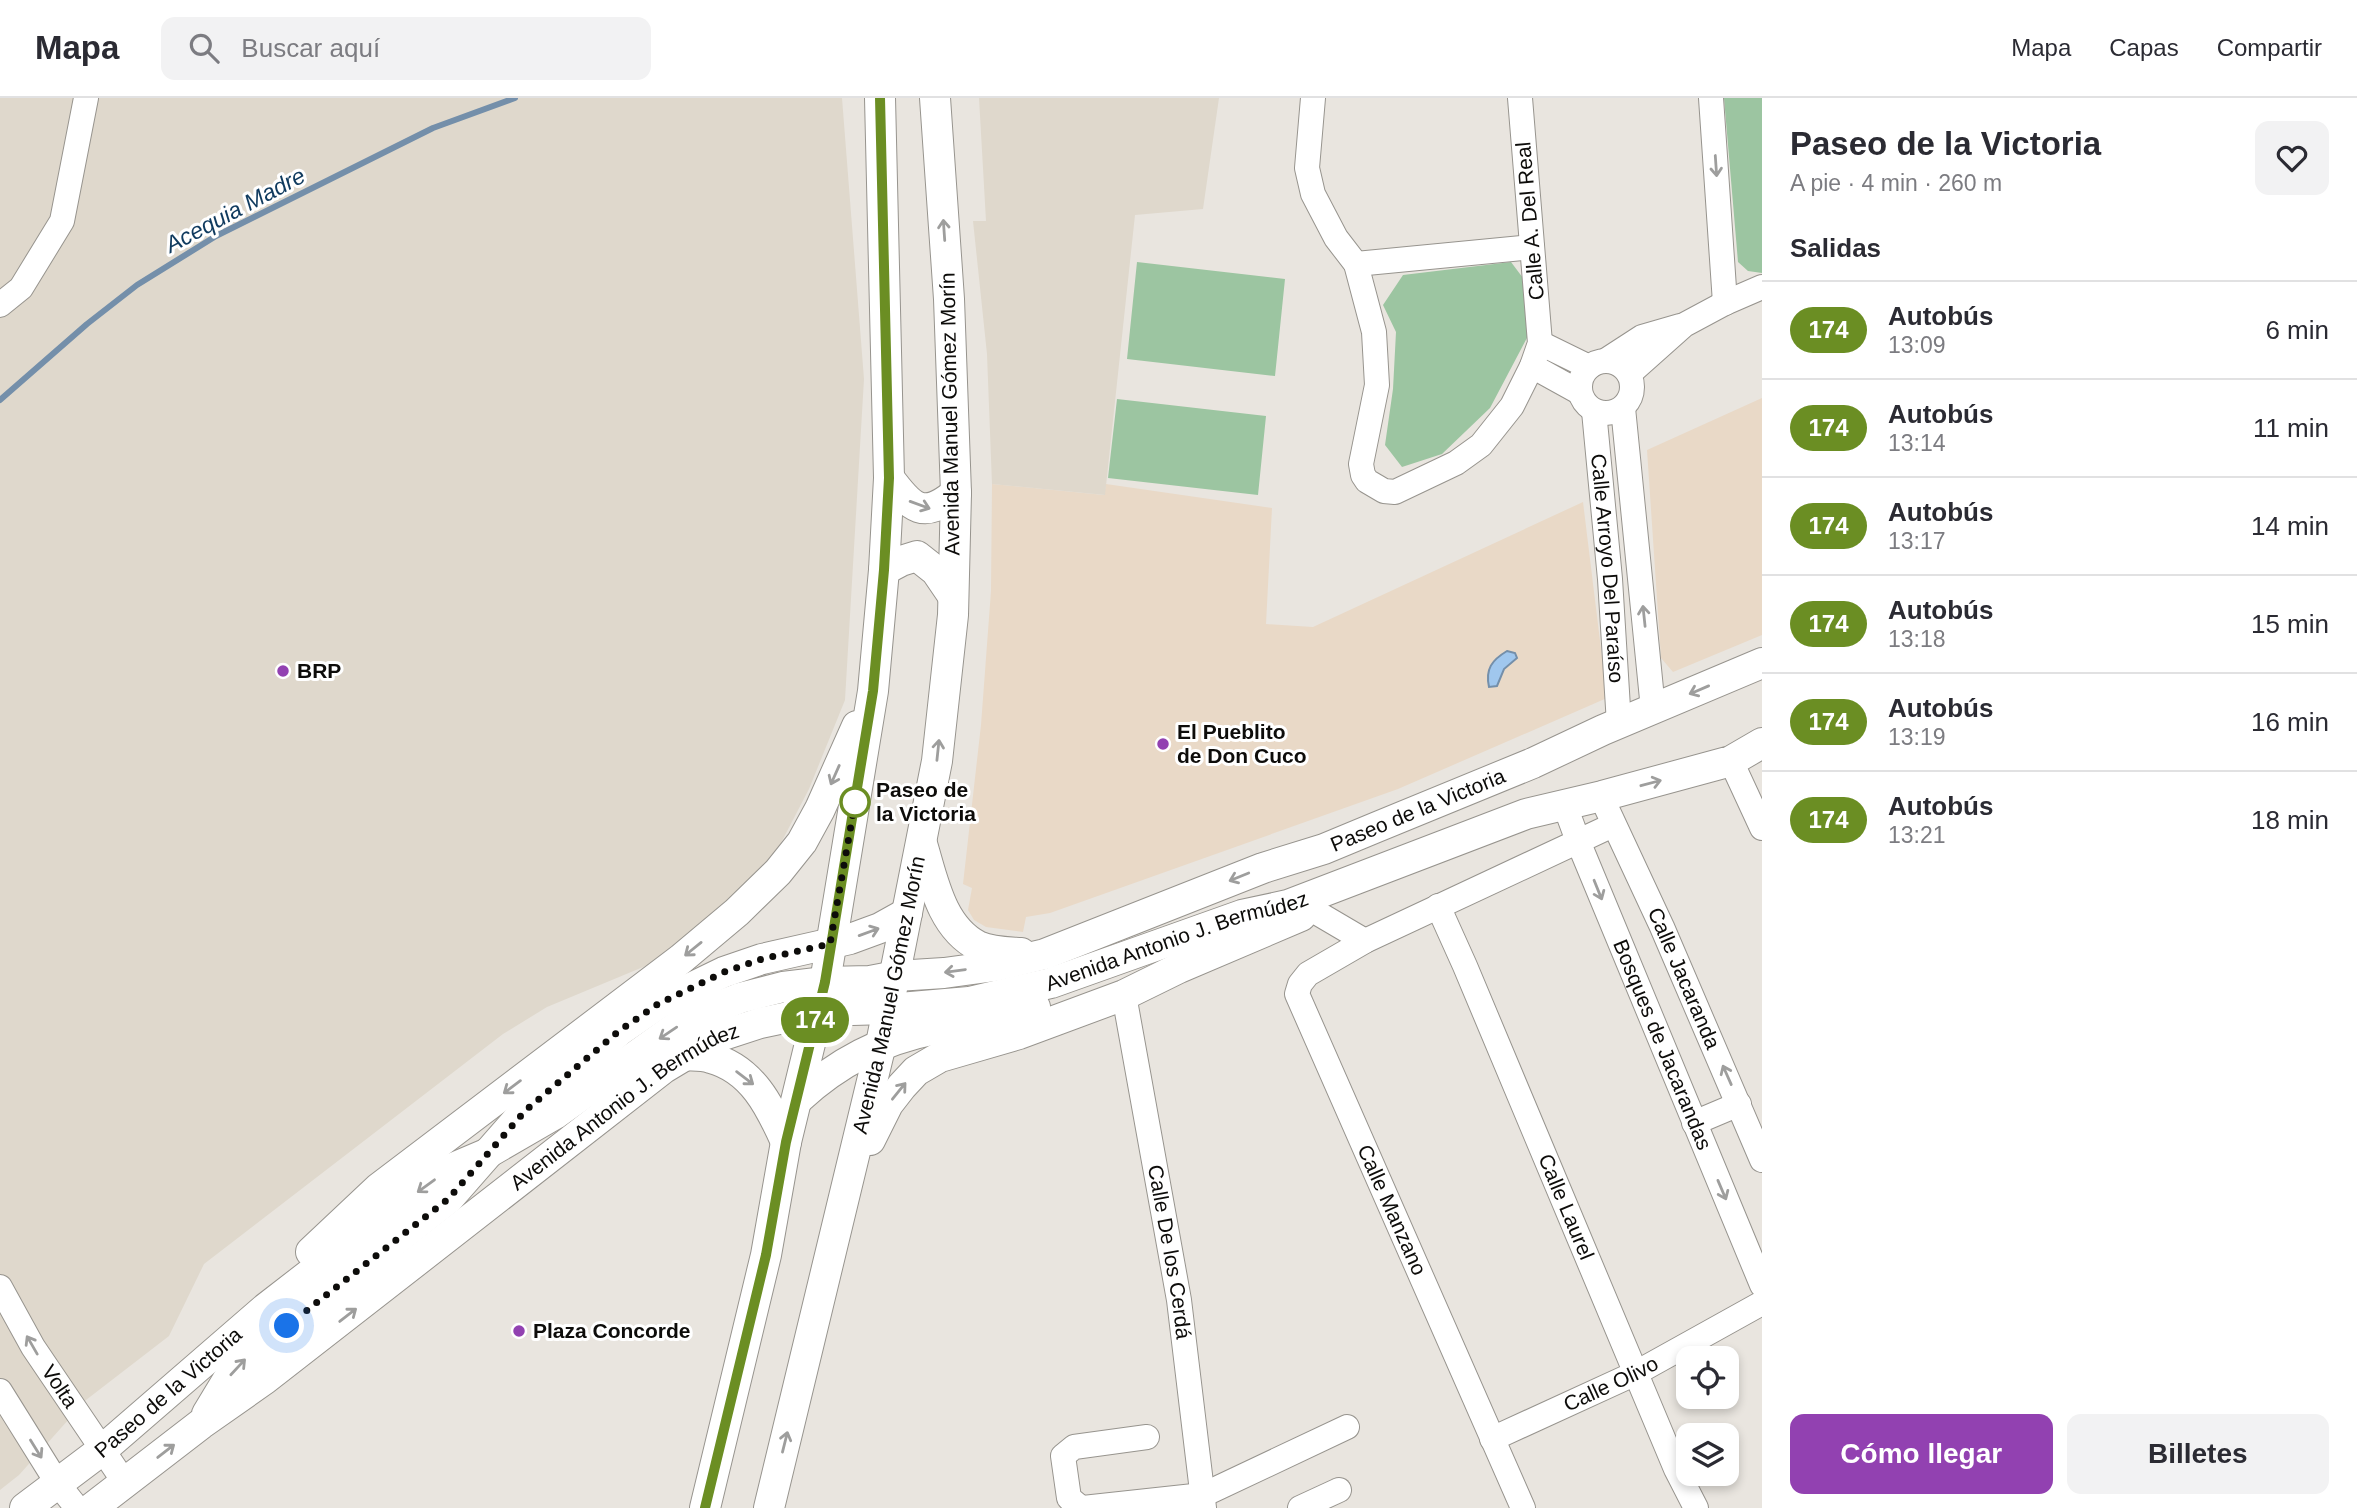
<!DOCTYPE html>
<html lang="es">
<meta charset="utf-8">
<style>
body{margin:0;font-family:Arial,sans-serif;background:#f2f2f3;color:#2b2b33;height:100vh;display:flex;flex-direction:column;font-size:26px;white-space:nowrap}
*{box-sizing:border-box;margin:0}
p{font-size:23px;color:#7c7c81}
.icon{flex:none;width:38px;height:38px;fill:none;stroke:currentColor;stroke-width:2;stroke-linecap:round;stroke-linejoin:round}
.map{position:relative;flex:1;overflow:hidden}
.drawer{display:flex;flex-direction:column;background:#fff;width:595px}
.drawer>*{flex:none}
.badge{padding:0 14px;border-radius:23px;font-size:24px;line-height:46px}
.fabs{position:absolute;left:1676px;top:1248px;display:grid;gap:14px}
.fabs a{display:grid;place-items:center;width:63px;height:63px;border-radius:14px;background:#fff;box-shadow:0 4px 10px #0003;font-size:35px}
.you{position:absolute;width:35px;height:35px;margin:-18px;border:5px solid #fff;border-radius:50%;background:#1a73e8;box-shadow:0 0 0 10px #1a73e833}
.map>.badge{position:absolute;translate:-50% -50%;box-shadow:0 0 0 4px #fff}
h2{padding:0 28px;font-size:26px;line-height:63px}
.round{display:grid;place-items:center;flex:none;width:74px;height:74px;border-radius:14px;background:#f2f2f3}
.summary{display:flex;align-items:center;justify-content:space-between;height:119px;padding:0 28px}
h1{font-size:33px;font-weight:800;line-height:52px}
.primary-button{display:flex;gap:14px;margin-top:auto;padding:14px 28px}
.primary-button a{flex:1;height:80px;border-radius:14px;background:#9241b1;color:#fff;font-size:28px;font-weight:800;line-height:80px;text-align:center}
.primary-button a+a{background:#f2f2f3;color:#2b2b33}
ul{padding:0;list-style:none}
li{display:flex;align-items:center;gap:21px;height:98px;padding:0 28px;border-top:2px solid #e1e1e2}
li div{flex:1}
li b{display:block;font-size:26px}
li em{font-style:normal}
li .badge{min-width:77px;font-weight:700;text-align:center}
header{display:flex;align-items:center;gap:42px;box-sizing:border-box;height:98px;padding:0 35px;background:#fff;border-bottom:2px solid #e1e1e2}
header strong{font-size:33px}
nav{display:flex;gap:38px;margin-inline-start:auto;font-size:24px}
.search{width:490px;height:63px;background:#f2f2f3;display:flex;align-items:center;gap:18px;box-sizing:border-box;padding:0 24px;border-radius:14px;color:#7c7c81;font-size:26px}
main{display:flex;flex:1;min-height:0}
.map>svg:first-child{display:block}
.commercial{fill:#e9d9c7}
.built{fill:#dfd8cc}
.green{fill:#9cc5a1}
.water{fill:#a0c7ee;stroke:#748faa;stroke-width:2}
.lines{fill:none;stroke-linecap:round;stroke-linejoin:round}
.stream{stroke:#748faa;stroke-width:6}
.minor-casing{stroke:#97948e;stroke-width:26}
.major-casing{stroke:#97948e;stroke-width:32}
.minor{stroke:#fff;stroke-width:24}
.major{stroke:#fff;stroke-width:30}
.oneway{stroke:#9e9e9d}
.line-casing{stroke:#fff;stroke-width:16}
.line{stroke:#6b8e23;stroke-width:10}
.walk{stroke:#0d0c0a;stroke-width:7;stroke-dasharray:0 12.6}
.poi-dot{fill:#9241b1;stroke:#fff;stroke-width:2.5}
.stop-dot{fill:#fff;stroke:#6b8e23;stroke-width:3.5}
.labels{text-anchor:middle;stroke-width:6;stroke-linejoin:round;paint-order:stroke}
.street-label{font-size:21px;fill:#0d0c0a;stroke:#fff}
.poi-label{font-size:21px;font-weight:bold;fill:#0d0c0a;stroke:#fff;text-anchor:start}
.stop-label{font-size:21px;font-weight:bold;fill:#0d0c0a;stroke:#fff;text-anchor:start}
.water-label{font-size:23px;font-style:italic;fill:#0f3a5e;stroke:#fff}
</style>
<header>
<strong>Mapa</strong>
<div class="search"><svg class="icon" aria-label="search" viewBox="0 0 24 24"><circle cx="10" cy="10" r="6"/><path d="M15 15l6 6"/></svg>Buscar aquí</div>
<nav><a>Mapa</a><a>Capas</a><a>Compartir</a></nav>
</header>
<main>
<div class="map">
<svg width="1762" height="1410" viewBox="0 0 1762 1410">
<rect width="100%" height="100%" fill="#e9e5df"/>
<path class="commercial" d="M1762,300V537L1673,574L1661,560L1647,352Z
M992,386L1104,397L1106,386L1272,410L1266,526L1313,529L1583,404L1607,600L1398,691L1050,815L1026,819L1023,834L986,829L974,822L968,812L972,790L963,786L981,627L991,493Z"/>
<path class="built" d="M0,0H842L864,281L845,602L809,691L770,766L672,857L547,909L503,936L204,1166L169,1238L86,1302L19,1377L0,1392Z
M979,0H1219L1203,111L1135,117L1105,397L992,386L987,256L973,123H986Z"/>
<path class="green" d="M1724,0H1762V175L1748,173L1738,164Z
M1137,164L1285,181L1275,278L1127,261Z
M1511,164L1526,184L1528,238L1490,310L1442,356L1402,369L1385,347L1393,291L1396,234L1383,207L1403,177Z
M1117,301L1266,318L1258,397L1108,380Z"/>
<path class="water" d="M1507,553L1515,555L1517,560L1504,571L1497,588L1489,589C1485,571 1492,562 1507,553Z"/>
<g class="lines">
<path class="stream" d="M0,302L87,226L137,187L216,138L433,30L515,0"/>
<g class="minor-casing">
<g id="minor">
<path d="M1313,0L1307,70L1313,96L1336,140L1356,166L1374,234L1377,287L1361,366L1363,377L1367,383L1384,393L1395,394L1456,365L1481,347L1512,308L1532,268L1540,245L1520,0"/>
<path d="M1711,0L1725,205"/>
<path d="M1356,166L1532,149"/>
<path d="M0,207L21,190L62,123L86,0"/>
<path d="M1540,245L1589,269"/>
<circle cx="1606" cy="289" r="26"/>
<path d="M1605,263L1642,239L1680,228"/>
<path d="M1532,268L1579,294"/>
<path d="M1629,276L1684,227L1725,205L1762,189"/>
<path d="M1623,310L1653,611"/>
<path id="s1" d="M1594,313L1610,481L1619,626"/>
<path d="M1731,663L1762,730"/>
<path id="s2" d="M1564,705L1578,743L1762,1187"/>
<path id="s3" d="M1607,711L1662,829L1762,1062"/>
<path id="s4" d="M1438,808L1465,868L1676,1371L1696,1410"/>
<path d="M1314,813L1365,843"/>
<path id="s5" d="M1124,897L1179,1202L1204,1410"/>
<path d="M1694,1025L1739,1006"/>
<path id="s6" d="M0,1189L33,1249L125,1385"/>
<path d="M0,1293L58,1386L77,1410"/>
<path id="s7" d="M1492,1341L1636,1275L1762,1205"/>
<path d="M1081,1410L1069,1400L1063,1358L1074,1349L1147,1339"/>
<path d="M1083,1410L1203,1397L1347,1329"/>
<path d="M1300,1410L1339,1392"/>
<path d="M1523,1410L1297,896L1300,886L1308,876L1365,843L1613,727"/>
</g>
</g>
<g class="major-casing">
<g id="major">
<path d="M889,380C912,411 923,422 956,395"/>
<path d="M884,472L901,463L917,458L936,473L953,498"/>
<path d="M922,746C933,782 941,829 978,848C991,854 1006,854 1021,855"/>
<path d="M683,957C692,958 702,957 711,960C752,971 770,1008 786,1044"/>
<path d="M798,1001C838,964 881,942 935,931C969,924 1002,920 1035,909"/>
<path d="M870,1042L888,1006L902,988L916,973L940,959L1019,936L1124,897L1179,870L1301,818"/>
<path d="M311,1154L379,1090L681,861L737,814L778,774L802,744L820,711L857,628"/>
<path d="M207,1316L233,1273L248,1258L448,1101L526,1012L619,933L658,906L724,874L762,861L850,841L880,830L907,815"/>
<path id="s8" d="M25,1410L102,1352L266,1210L420,1091L446,1073L486,1056L555,1016L672,932L705,914L740,900L783,889L825,884L870,883L896,878L944,875L995,868L1045,856L1263,770L1324,751L1377,729L1533,665L1603,632L1762,565"/>
<path id="s9" d="M92,1410L201,1326L265,1281L664,970L714,940L760,925L817,913L888,911L969,904L1051,885L1242,817L1288,807L1526,716L1602,698L1731,663L1762,645"/>
<path d="M705,1410L766,1157L786,1044L825,884L873,593L884,472L889,380L880,0"/>
<path id="s10" d="M769,1410L881,946L937,663L953,517L956,395L949,201L935,0"/>
</g>
</g>
<use href="#minor" class="minor"/>
<use href="#major" class="major"/>
</g>
<defs><path id="oneway-shaft" d="M-6 0H5M1.5-3L5.5 0L1.5 3" fill="none" stroke-width="1.6" stroke-linecap="round" stroke-linejoin="round" transform="scale(1.75)"/></defs>
<g class="oneway">
<use href="#oneway-shaft" transform="translate(1716 68) rotate(86)"/>
<use href="#oneway-shaft" transform="translate(944 132) rotate(-94)"/>
<use href="#oneway-shaft" transform="translate(920 407) rotate(20)"/>
<use href="#oneway-shaft" transform="translate(1644 518) rotate(-96)"/>
<use href="#oneway-shaft" transform="translate(1699 592) rotate(157)"/>
<use href="#oneway-shaft" transform="translate(938 652) rotate(-84)"/>
<use href="#oneway-shaft" transform="translate(835 677) rotate(114)"/>
<use href="#oneway-shaft" transform="translate(1651 685) rotate(-15)"/>
<use href="#oneway-shaft" transform="translate(1239 779) rotate(158)"/>
<use href="#oneway-shaft" transform="translate(1598 792) rotate(68)"/>
<use href="#oneway-shaft" transform="translate(869 834) rotate(-20)"/>
<use href="#oneway-shaft" transform="translate(693 851) rotate(141)"/>
<use href="#oneway-shaft" transform="translate(955 873) rotate(172)"/>
<use href="#oneway-shaft" transform="translate(668 935) rotate(146)"/>
<use href="#oneway-shaft" transform="translate(1727 977) rotate(-114)"/>
<use href="#oneway-shaft" transform="translate(745 980) rotate(37)"/>
<use href="#oneway-shaft" transform="translate(512 989) rotate(143)"/>
<use href="#oneway-shaft" transform="translate(899 993) rotate(-51)"/>
<use href="#oneway-shaft" transform="translate(426 1088) rotate(144)"/>
<use href="#oneway-shaft" transform="translate(1722 1092) rotate(67)"/>
<use href="#oneway-shaft" transform="translate(348 1217) rotate(-38)"/>
<use href="#oneway-shaft" transform="translate(32 1247) rotate(-120)"/>
<use href="#oneway-shaft" transform="translate(238 1269) rotate(-47)"/>
<use href="#oneway-shaft" transform="translate(785 1344) rotate(-76)"/>
<use href="#oneway-shaft" transform="translate(36 1351) rotate(58)"/>
<use href="#oneway-shaft" transform="translate(166 1353) rotate(-38)"/>
</g>
<g class="lines">
<g class="line-casing">
<path id="line" d="M705,1410L766,1157L786,1044L825,884L873,593L884,472L889,380L880,0"/>
</g>
<use href="#line" class="line"/>
<path class="walk" d="M287,1228L448,1101L526,1012L619,933L658,906L724,874L762,861L830,846L856,699L855,704"/>
</g>
<g class="poi-dot">
<circle cx="283" cy="573" r="7"/>
<circle cx="1163" cy="646" r="7"/>
<circle cx="519" cy="1233" r="7"/>
</g>
<circle class="stop-dot" cx="855" cy="704" r="14"/>
<g class="labels">
<g class="street-label">
<text transform="translate(1530 123) rotate(-95)" y="7">Calle A. Del Real</text>
<text transform="translate(950 316) rotate(-91)" y="7">Avenida Manuel Gómez Morín</text>
<text dy="7" stroke="none"><textPath href="#s1" startOffset="158">Calle Arroyo Del Paraíso</textPath></text>
<text dy="7" stroke="none"><textPath href="#s8" startOffset="1591">Paseo de la Victoria</textPath></text>
<text dy="7" stroke="none"><textPath href="#s9" startOffset="1256">Avenida Antonio J. Bermúdez</textPath></text>
<text dy="7" stroke="none"><textPath href="#s3" startOffset="186">Calle Jacaranda</textPath></text>
<text dy="7" stroke="none"><textPath href="#s10" startOffset="527">Avenida Manuel Gómez Morín</textPath></text>
<text dy="7" stroke="none"><textPath href="#s2" startOffset="261">Bosques de Jacarandas</textPath></text>
<text dy="7" stroke="none"><textPath href="#s9" startOffset="668">Avenida Antonio J. Bermúdez</textPath></text>
<text dy="7" stroke="none"><textPath href="#s4" startOffset="327">Calle Laurel</textPath></text>
<text transform="translate(1392 1112) rotate(66)" y="7">Calle Manzano</text>
<text dy="7" stroke="none"><textPath href="#s5" startOffset="261">Calle De los Cerdá</textPath></text>
<text dy="7" stroke="none"><textPath href="#s7" startOffset="131">Calle Olivo</textPath></text>
<text dy="7" stroke="none"><textPath href="#s6" startOffset="116">Volta</textPath></text>
<text dy="7" stroke="none"><textPath href="#s8" startOffset="184">Paseo de la Victoria</textPath></text>
</g>
<g class="poi-label">
<text x="297" y="580">BRP</text>
<text x="1177" y="641">El Pueblito<tspan x="1177" dy="24">de Don Cuco</tspan></text>
<text x="533" y="1240">Plaza Concorde</text>
</g>
<g class="stop-label">
<text x="876" y="699">Paseo de<tspan x="876" dy="24">la Victoria</tspan></text>
</g>
<g class="water-label">
<text transform="translate(235 112) rotate(-28)" y="8">Acequia Madre</text>
</g>
</g>
</svg>
<div class="fabs">
<a><svg class="icon" aria-label="locate" viewBox="0 0 24 24"><circle cx="12" cy="12" r="6"/><path d="M12 2v4M12 18v4M2 12h4M18 12h4"/></svg></a>
<a><svg class="icon" aria-label="layers" viewBox="0 0 24 24"><path d="M12 4l9 5-9 5-9-5zM3 14l9 5 9-5"/></svg></a>
</div>
<div class="you" style="left:287px;top:1228px"></div>
<b class="badge" style="left:815px;top:922px;background:#6b8e23;color:#fff">174</b>
</div>
<section class="drawer">
<div class="summary"><div><h1>Paseo de la Victoria</h1><p>A pie · 4 min · 260 m</p></div><a class="round"><svg class="icon" aria-label="heart" viewBox="0 0 24 24"><path d="M12 20l-8-8c-3-5 5-10 8-4 3-6 11-1 8 4z"/></svg></a></div>
<h2>Salidas</h2>
<ul>
<li><span class="badge" style="background:#6b8e23;color:#fff">174</span><div><b>Autobús</b><p>13:09</p></div><em>6 min</em></li>
<li><span class="badge" style="background:#6b8e23;color:#fff">174</span><div><b>Autobús</b><p>13:14</p></div><em>11 min</em></li>
<li><span class="badge" style="background:#6b8e23;color:#fff">174</span><div><b>Autobús</b><p>13:17</p></div><em>14 min</em></li>
<li><span class="badge" style="background:#6b8e23;color:#fff">174</span><div><b>Autobús</b><p>13:18</p></div><em>15 min</em></li>
<li><span class="badge" style="background:#6b8e23;color:#fff">174</span><div><b>Autobús</b><p>13:19</p></div><em>16 min</em></li>
<li><span class="badge" style="background:#6b8e23;color:#fff">174</span><div><b>Autobús</b><p>13:21</p></div><em>18 min</em></li>
</ul>
<div class="primary-button"><a>Cómo llegar</a><a>Billetes</a></div>
</section>
</main>
